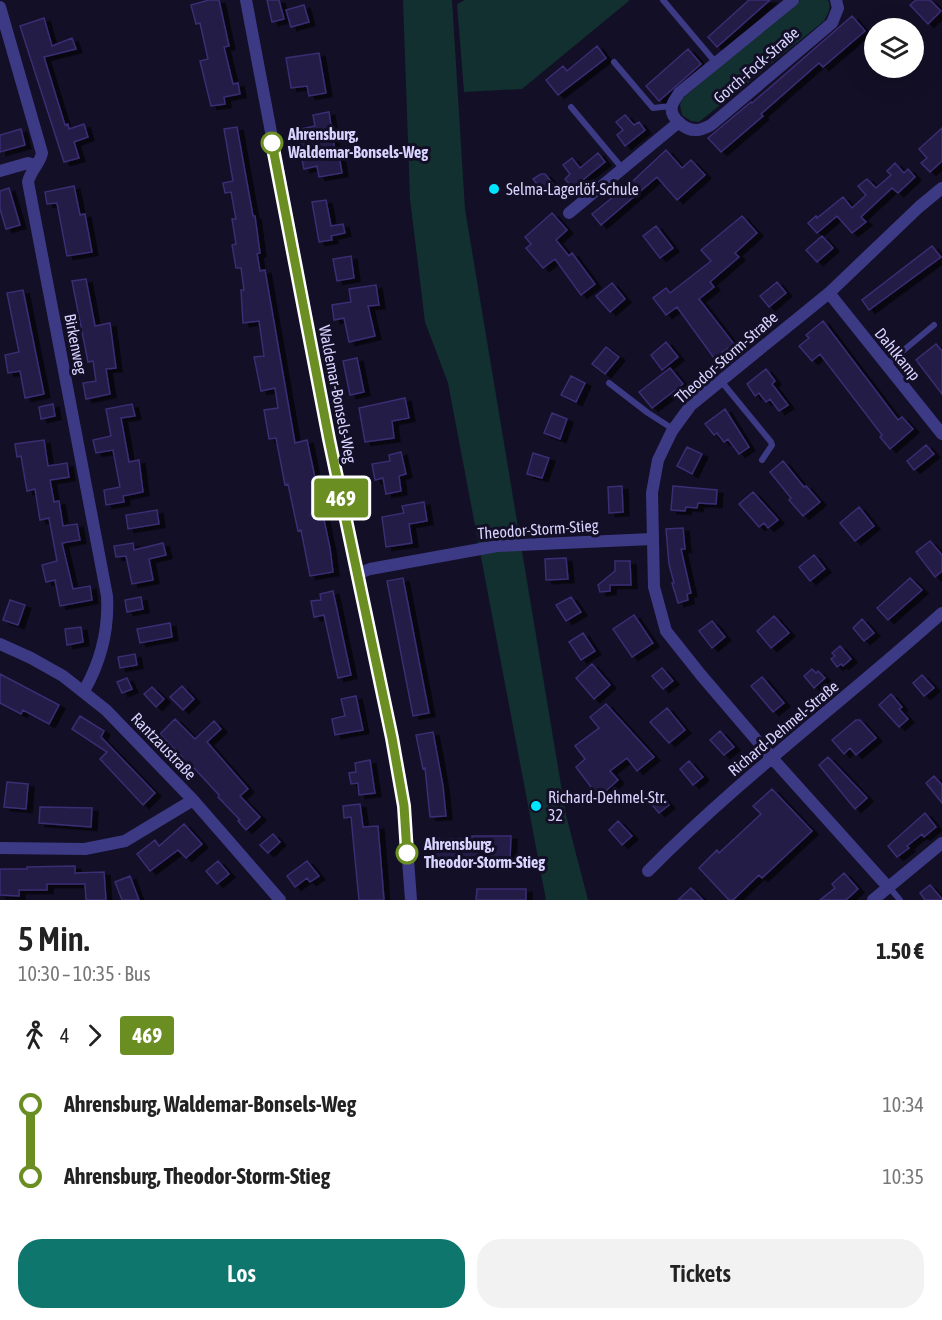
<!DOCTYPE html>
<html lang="de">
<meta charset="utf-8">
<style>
body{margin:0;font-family:"Asap Condensed",sans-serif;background:#f2f2f2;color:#222;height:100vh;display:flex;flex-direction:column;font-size:22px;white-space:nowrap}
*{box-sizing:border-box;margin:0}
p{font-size:20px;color:#767676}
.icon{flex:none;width:33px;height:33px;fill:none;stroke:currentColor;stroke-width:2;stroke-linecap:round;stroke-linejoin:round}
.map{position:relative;height:900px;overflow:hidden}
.drawer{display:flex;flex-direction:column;background:#fff;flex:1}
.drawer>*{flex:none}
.badge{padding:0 12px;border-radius:4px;font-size:21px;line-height:39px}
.tools{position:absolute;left:864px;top:18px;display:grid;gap:12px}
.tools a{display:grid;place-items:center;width:60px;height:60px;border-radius:50%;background:#fff;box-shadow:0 6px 24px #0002;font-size:30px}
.map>.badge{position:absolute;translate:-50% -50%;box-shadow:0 0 0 3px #fff}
.legs{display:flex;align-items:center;gap:9px;height:66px;padding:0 18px;font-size:20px}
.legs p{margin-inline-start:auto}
.summary{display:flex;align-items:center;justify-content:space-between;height:102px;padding:0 18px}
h1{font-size:33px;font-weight:600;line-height:45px}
.action{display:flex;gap:12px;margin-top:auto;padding:12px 18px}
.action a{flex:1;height:69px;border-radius:24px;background:#0f766e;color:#fff;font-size:24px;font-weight:600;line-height:69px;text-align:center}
.action a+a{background:#f2f2f2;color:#222}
ul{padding:0 18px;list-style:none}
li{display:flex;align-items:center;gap:21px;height:72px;font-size:22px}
li i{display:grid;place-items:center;width:9px;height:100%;margin:0 8px;background:currentColor}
li i::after{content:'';width:15px;height:15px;margin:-8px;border:4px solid;border-radius:50%;background:#fff}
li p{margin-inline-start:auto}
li:first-child i{background:linear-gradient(#0000 50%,currentColor 0)}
li:last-child i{background:linear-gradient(currentColor 50%,#0000 0)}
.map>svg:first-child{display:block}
.green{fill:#12302f}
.building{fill:#241b47;stroke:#3b2d73;stroke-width:1.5;filter:url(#shadow)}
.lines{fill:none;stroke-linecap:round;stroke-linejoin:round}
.service{stroke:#3d3a85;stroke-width:6}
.minor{stroke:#3d3a85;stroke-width:12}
.line-1-casing{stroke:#fff;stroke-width:14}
.line-1{stroke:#6b8e23;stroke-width:9}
.stop-1-dot{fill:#fff;stroke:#6b8e23;stroke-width:3}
.poi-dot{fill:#00e5ff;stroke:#130f26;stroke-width:2}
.labels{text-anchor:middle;stroke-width:6;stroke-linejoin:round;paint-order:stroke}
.street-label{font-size:16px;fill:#d9d4ff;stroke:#130f26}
.stop-label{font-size:16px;font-weight:bold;fill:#d9d4ff;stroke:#130f26;text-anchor:start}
.poi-label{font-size:16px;fill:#d9d4ff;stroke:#130f26;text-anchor:start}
</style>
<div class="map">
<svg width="942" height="900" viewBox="0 0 942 900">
<defs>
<filter id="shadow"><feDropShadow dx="6" dy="3.5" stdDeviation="0" flood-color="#0009"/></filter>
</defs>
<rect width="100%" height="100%" fill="#130f26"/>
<path class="green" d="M403,0H452L465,209L566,815L588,900H546L448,383L425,322L410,199Z
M465,0H630L522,89L464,92L457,4Z
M800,0H828C832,8 828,14 824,21L699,122L691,121L682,115L680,105L682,99Z"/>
<path class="building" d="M209,0H219L229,46L224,47L233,84L238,83L240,94L224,97L225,104L211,106L200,61L208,59L200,23L196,24L191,5Z
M267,0H279L284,19L272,22Z
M749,0H770L717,47L708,37Z
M916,0H930L941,11L928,24L910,5Z
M304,5L309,22L291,27L286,10Z
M852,16L865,31L823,67L819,63L761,114L763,116L721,152L708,138L751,102L752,103Z
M44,18L52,46L72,38L76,49L44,57L65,125L68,124L69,129L84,124L88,137L74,142L79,158L64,162L20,26Z
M597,46L606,58L558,95L546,80L563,66L567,71Z
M688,49L701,64L659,101L646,86Z
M319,53L326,93L309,96L307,86L291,88L286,58Z
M329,112L335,151L338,150L342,173L319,177L317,166L304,169L296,130L315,126L313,115Z
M625,115L634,125L639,122L645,130L625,146L617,135L623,130L616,122Z
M237,127L253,216H255L260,253L257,254L260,271L265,270L295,443L307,440L330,548L333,572L310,576L301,530L298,531L288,484L285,485L276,438L269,439L264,410L278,408L275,388L261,391L254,357L264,356L259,321L243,323L241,290H244L241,268H236L232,245L236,244L232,219H236L231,192L225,193L223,183L233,181L224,129Z
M942,128V161L930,172L921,163L927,158L919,149Z
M21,129L25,145L0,152V135Z
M666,150L682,168L691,160L705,175L677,200L657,177L601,225L592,214L635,179Z
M598,153L605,162L573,188L565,179L570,174L563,165L572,158L580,168Z
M895,163L904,173L908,169L915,177L898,193L892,188L861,217L866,222L852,233L837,216L817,233L808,223L816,216L817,218L843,197L852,208L866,195L858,186L867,179L876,188L891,175L887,171Z
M541,174H545L554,185L544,193L533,179Z
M74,186L80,215L85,214L92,252L67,256L57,203L47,204L45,192Z
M9,188L20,225L6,229L0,209V191Z
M326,200L331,226L343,224L345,233L331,236L332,240L319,242L312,202Z
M552,213L567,230L556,240L569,256L572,253L595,284L581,295L555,259L543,268L526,248L531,244L525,237Z
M742,216L757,233L735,253L739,257L710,282L714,287L699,299L734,344L714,358L677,307L666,315L653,298L666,288L670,293L711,261L701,250Z
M656,226L673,248L660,258L643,236Z
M822,236L833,248L817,262L806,250Z
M932,246L941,257L869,310L862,300Z
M351,256L354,278L337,281L333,259Z
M86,279L95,326L110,323L116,368L106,369L110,394L86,399L83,383L96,381L93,361L88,362L72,281Z
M777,282L786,293L769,307L760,296Z
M612,283L625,299L610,312L596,296Z
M376,285L379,305L368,306L375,336L349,342L344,318L334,320L332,305L351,302L349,289Z
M23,290L44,394L25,398L20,371L8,373L5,355L19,352L7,293Z
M823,321L898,420L902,417L913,429L890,449L880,437L882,435L820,354L812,361L799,346L809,338L806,335Z
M666,342L678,357L662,370L651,355Z
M936,344L942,351V394L916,360Z
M606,347L619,357L605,374L592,364Z
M357,358L364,392L350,395L343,361Z
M670,368L683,384L652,408L639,392Z
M766,369L775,381L772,384L788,405L779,411L770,399L766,402L759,393L755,396L747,384Z
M571,376L585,383L576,402L561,395Z
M405,398L409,418L392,421L394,438L365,442L359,408Z
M53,404L55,416L41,419L39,407Z
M132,404L135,416L121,418L129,462L139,460L143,492L123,496L124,502L106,505L104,490L120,487L113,450L96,453L93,440L111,436L106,409Z
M725,409L749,447L739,454L728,439L724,442L717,433L714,435L705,424Z
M552,413L567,419L560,439L544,433Z
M44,440L48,466L67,463L69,477L50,480L54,502L59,501L63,526L77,524L80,540L62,543L73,589L90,586L92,600L60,606L55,580L46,582L42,565L57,561L49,518L40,520L35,489L27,491L21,456L17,457L15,444Z
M926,445L934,454L914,470L907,461Z
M687,447L702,454L692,474L677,466Z
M401,452L406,474L399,476L401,491L386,494L383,478L375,480L372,464L390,461L389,455Z
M533,453L549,458L542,478L527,474Z
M783,461L804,487L806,486L820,502L803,516L789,500L791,498L770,472Z
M622,486L623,512L609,513L608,487Z
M673,486L717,490L716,504L698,503L697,508L686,507L685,511L671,510Z
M753,492L778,520L768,528L764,523L759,527L739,504Z
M424,502L427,521L409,524L412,543L386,547L382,517L404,513L402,506Z
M859,507L874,526L855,541L840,523Z
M157,510L159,524L128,529L126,515Z
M683,528L685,549H681L691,593L687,594L688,600L678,603L672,583H674L669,564L666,529Z
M930,541L942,555V571L935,577L916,552Z
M133,543L134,550L163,543L166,555L149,559L153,580L132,584L126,556L116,557L114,546Z
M814,555L825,569L810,581L799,567Z
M566,558L568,579L546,580L545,559Z
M615,561H630L631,585H610V591L600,592L598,585L615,571Z
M403,578L429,713L413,716L387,581Z
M910,578L922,590L888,620L877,608Z
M333,591L351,675L338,678L324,615L314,617L311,601L321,600L320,594Z
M141,597L143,609L127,612L125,600Z
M571,597L581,612L566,621L556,605Z
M10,600L25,605L18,625L3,620Z
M634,615L653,643L632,657L613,629Z
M774,616L789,633L771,648L757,631Z
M862,619L874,633L864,641L853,628Z
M712,621L725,637L712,648L699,631Z
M170,623L172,637L140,643L137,629Z
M81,627L83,642L67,645L65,629Z
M583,633L595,651L581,660L569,642Z
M840,646L851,659L843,666L841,664L837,667L831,659L835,656L832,653Z
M135,654L137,665L120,668L118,657Z
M592,664L610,685L594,699L576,678Z
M662,668L673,681L663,689L652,676Z
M812,669L816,673L818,671L825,678L814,688L804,676Z
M0,674L59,705L49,724L23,710L21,714L0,703Z
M922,675L934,688L924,696L913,683Z
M762,677L784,703L773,712L751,686Z
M127,678L132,689L122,693L117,682Z
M182,686L194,699L183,710L170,697Z
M152,687L164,699L156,707L144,694Z
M891,694L902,707L899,709L908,719L899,727L879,705Z
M356,696L363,730L335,735L332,719L345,716L341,699Z
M606,704L654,757L637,771L627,758L610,771L618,780L597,799L589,789L591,787L576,767L585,759L575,746L599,728L590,717Z
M667,708L685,730L669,743L650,722Z
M80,716L104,731L101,737L155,793L143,805L100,759L107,752L72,729Z
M175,719L195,739L214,721L221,729L207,742L248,789L240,796L260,817L246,830L238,821L240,820L218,797L219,795L193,767L190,770L182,761L184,759L160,734Z
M856,720H860L876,738L856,755L850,748L844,754L832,740Z
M720,731L734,747L724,755L710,740Z
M433,732L443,786L446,816L430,817L425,768L423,769L416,735Z
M828,757L867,798L855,809L819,765Z
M370,760L375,793L359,795L358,783L351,784L349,773L356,772L355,763Z
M689,761L703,777L693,785L680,769Z
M934,776L942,785V803L926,783Z
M7,782L28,784L26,809L4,807Z
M772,789L812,831L762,878L759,875L733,900H729L699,868L717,850L719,853L761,814L753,806Z
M657,791L669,805L659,813L648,800Z
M360,804L363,827L378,826L384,900H359L351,817L344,818L343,806Z
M40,807L92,808L91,827L39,823Z
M925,813L936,827L924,837L922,834L907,846L909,848L897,857L888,846Z
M618,821L632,836L622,845L609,830Z
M184,824L202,844L186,858L178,850L150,871L137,854L155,840L159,846Z
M273,834L280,842L268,853L260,845Z
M472,836H511L510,860H472V863L433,862V839H472Z
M218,861L229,874L217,884L206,871Z
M307,861L319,876L310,882L307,878L295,887L287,876Z
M75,866V873L104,872L106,900H86L85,884H47V890H19V896L0,895V869H27V867Z
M844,873L858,889L846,900H820L835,888L832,884Z
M130,876L139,900H122L115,882Z
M930,885L942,899V900H925L920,893Z
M691,888L703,900H678Z
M477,889H526V900H476Z"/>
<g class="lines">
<path class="service" d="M663,0L716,63
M614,62L653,108L671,106
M571,107L622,168
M886,365L934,325
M721,381L771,442L772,445L762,460
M609,383L648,413L673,429
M889,887L900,900"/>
<path class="minor" d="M246,0L329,439L400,777L404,806L411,900
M793,0L679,93C677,97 673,101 672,106C669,118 686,131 697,130C702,130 707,127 711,125L832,23L838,8L836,0
M0,7L42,153C40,164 31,169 28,182L107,596C109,630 101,661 84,691
M0,171L28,163L35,165
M569,213L679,122
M829,293L942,434
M357,574L370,569L497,546L652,539
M0,644L31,658L63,676L106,710L193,800L280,900
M0,848L85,849L125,841L193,800
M648,871C740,778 845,700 942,613
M888,887L772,758L701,675L666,631L654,587L652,493L658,460L672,431L691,405L829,293L919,207L942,188
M873,900L942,843"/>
</g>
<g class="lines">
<g class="line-1-casing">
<path id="line-1" d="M272,143L329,439L392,738L404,806L407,853"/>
</g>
<use href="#line-1" class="line-1"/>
</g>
<g class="stop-1-dot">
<circle cx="272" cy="143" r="10"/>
<circle cx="407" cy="853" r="10"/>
</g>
<g class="poi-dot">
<circle cx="494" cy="189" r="6"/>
<circle cx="536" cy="806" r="6"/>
</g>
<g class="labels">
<g class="street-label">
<text transform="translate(756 65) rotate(-41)" y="6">Gorch-Fock-Straße</text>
<text transform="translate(76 344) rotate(79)" y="6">Birkenweg</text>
<text transform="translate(898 354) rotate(51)" y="6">Dahlkamp</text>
<text transform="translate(726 357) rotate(-41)" y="6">Theodor-Storm-Straße</text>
<text transform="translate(338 394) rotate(79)" y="6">Waldemar-Bonsels-Weg</text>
<text transform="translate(538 529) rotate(-4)" y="6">Theodor-Storm-Stieg</text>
<text transform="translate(783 728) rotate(-40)" y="6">Richard-Dehmel-Straße</text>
<text transform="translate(164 746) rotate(46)" y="6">Rantzaustraße</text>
</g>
<g class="stop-label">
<text x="288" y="140">Ahrensburg,<tspan x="288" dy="18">Waldemar-Bonsels-Weg</tspan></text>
<text x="424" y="850">Ahrensburg,<tspan x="424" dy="18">Theodor-Storm-Stieg</tspan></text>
</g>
<g class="poi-label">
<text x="506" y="195">Selma-Lagerlöf-Schule</text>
<text x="548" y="803">Richard-Dehmel-Str.<tspan x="548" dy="18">32</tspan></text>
</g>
</g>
</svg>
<div class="tools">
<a><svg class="icon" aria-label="layers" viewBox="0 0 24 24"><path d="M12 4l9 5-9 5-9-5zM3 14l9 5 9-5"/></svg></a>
</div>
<b class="badge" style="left:341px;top:498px;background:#6b8e23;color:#fff">469</b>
</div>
<section class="drawer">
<div class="summary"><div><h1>5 Min.</h1><p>10:30 – 10:35 · Bus</p></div><b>1.50 €</b></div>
<div class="legs"><svg class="icon" aria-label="walk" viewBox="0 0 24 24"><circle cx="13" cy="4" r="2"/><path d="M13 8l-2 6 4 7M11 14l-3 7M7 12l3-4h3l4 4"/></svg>4<svg class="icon" aria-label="forward" viewBox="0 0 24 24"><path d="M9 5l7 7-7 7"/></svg><b class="badge" style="background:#6b8e23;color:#fff">469</b></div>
<ul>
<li><i style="color:#6b8e23"></i><b>Ahrensburg, Waldemar-Bonsels-Weg</b><p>10:34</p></li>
<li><i style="color:#6b8e23"></i><b>Ahrensburg, Theodor-Storm-Stieg</b><p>10:35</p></li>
</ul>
<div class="action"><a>Los</a><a>Tickets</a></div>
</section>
